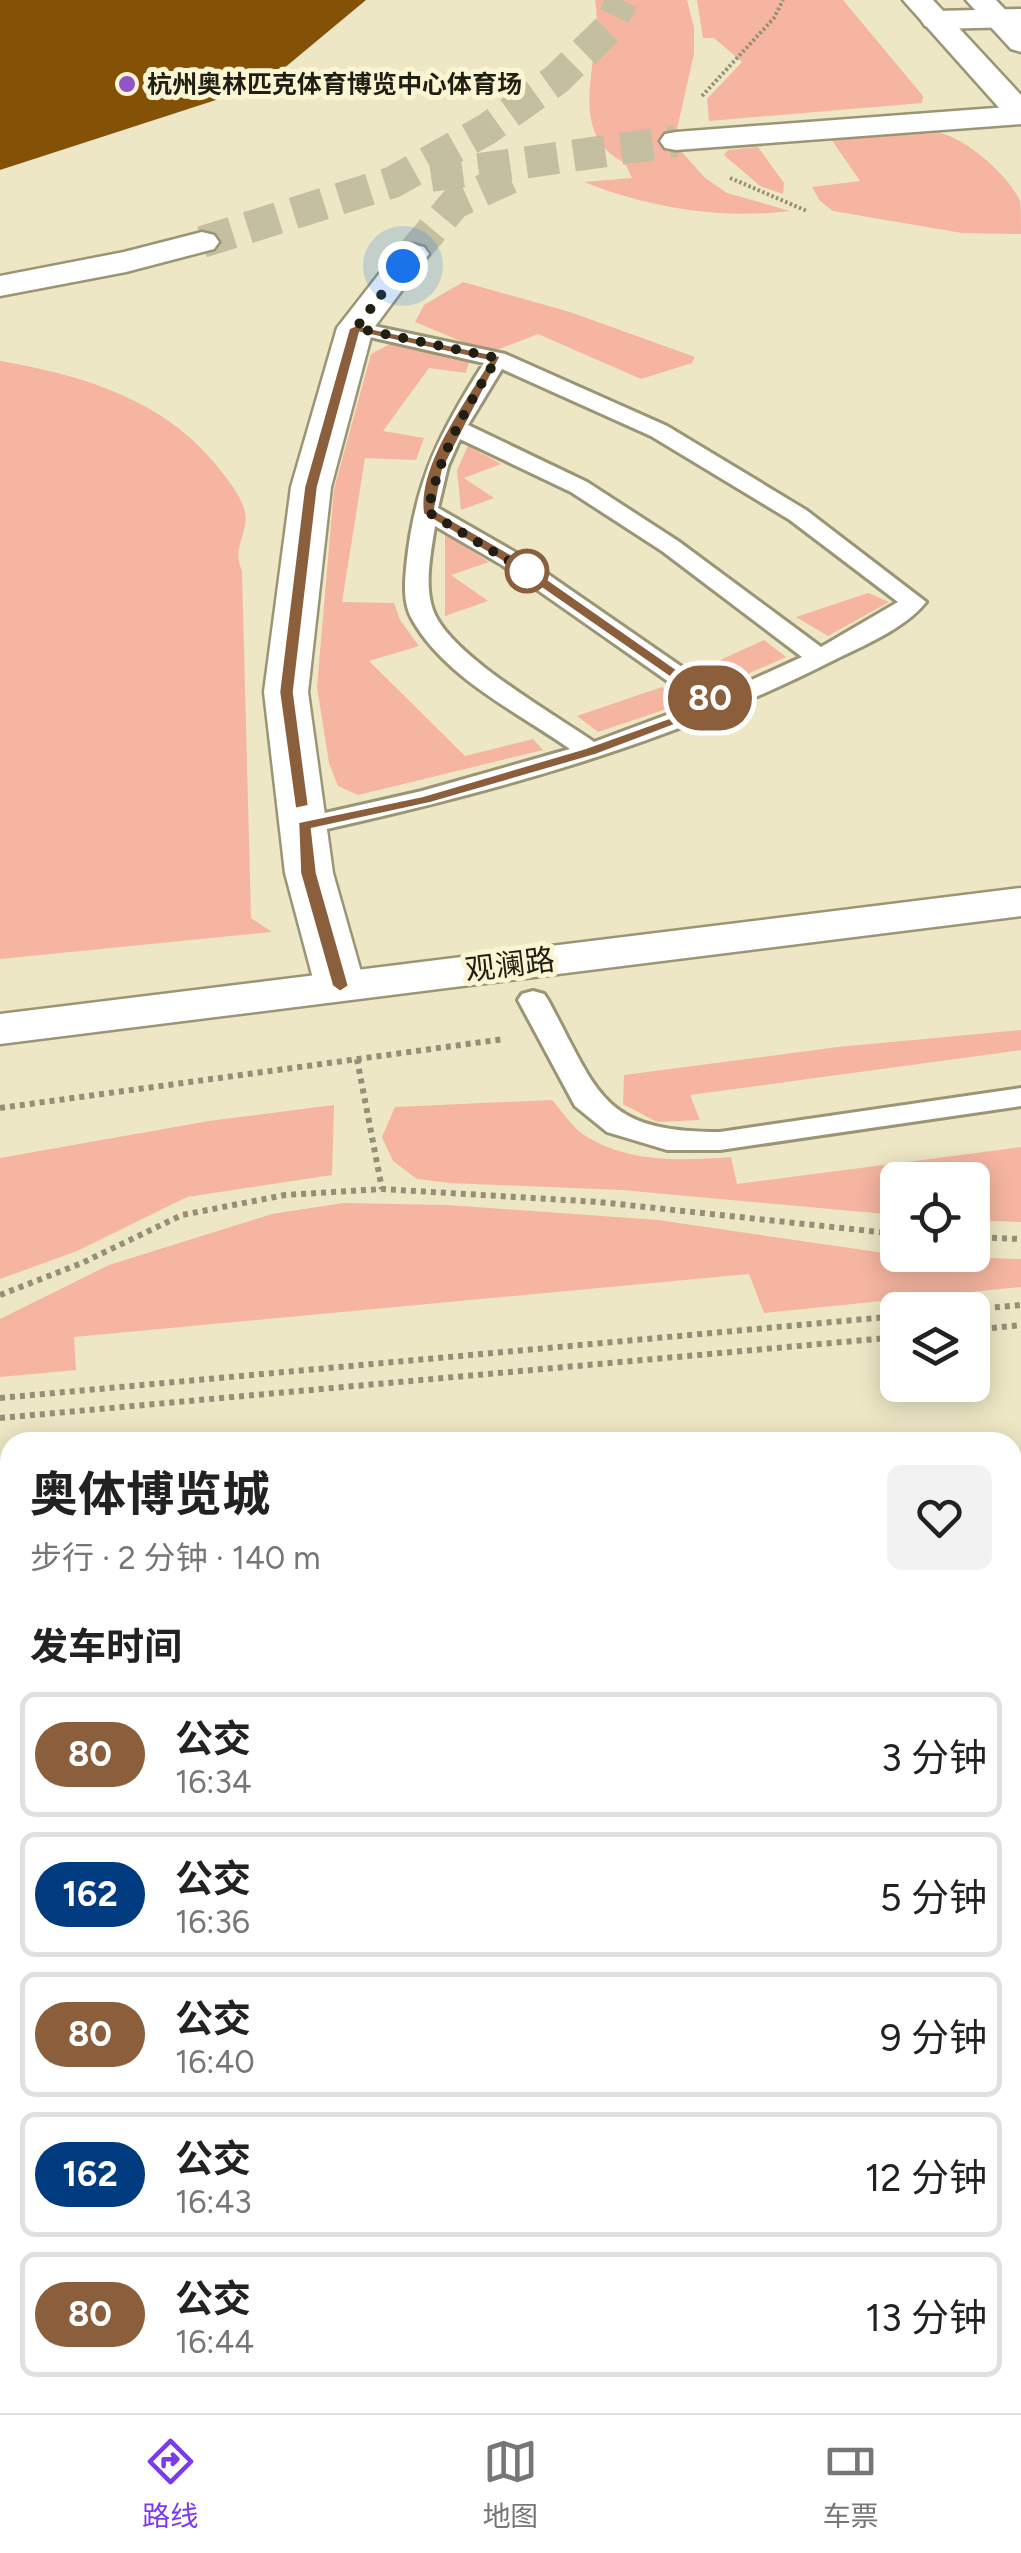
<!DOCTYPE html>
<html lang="zh">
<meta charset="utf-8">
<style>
body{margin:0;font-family:Figtree,"Noto Sans SC",sans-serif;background:#f2f2f2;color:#222;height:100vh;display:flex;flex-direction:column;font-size:38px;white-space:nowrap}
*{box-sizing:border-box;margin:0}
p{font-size:32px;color:#767676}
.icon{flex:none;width:55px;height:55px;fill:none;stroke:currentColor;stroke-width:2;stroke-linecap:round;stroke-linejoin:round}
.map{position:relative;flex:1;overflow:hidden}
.details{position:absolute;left:0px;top:1432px;width:1022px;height:982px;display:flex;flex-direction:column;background:#fff;border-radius:30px 30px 0 0;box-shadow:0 5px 25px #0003}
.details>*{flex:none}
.badge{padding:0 20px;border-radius:32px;font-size:35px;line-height:65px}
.buttons{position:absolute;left:880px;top:1162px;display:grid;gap:20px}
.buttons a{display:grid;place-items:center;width:110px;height:110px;border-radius:15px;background:#fff;box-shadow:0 5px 25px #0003;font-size:50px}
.you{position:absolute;width:50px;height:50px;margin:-25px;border:8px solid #fff;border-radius:50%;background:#1a73e8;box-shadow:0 0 0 15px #1a73e833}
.map>.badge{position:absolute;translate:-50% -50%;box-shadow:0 0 0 5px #fff}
h2{padding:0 30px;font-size:38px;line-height:90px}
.round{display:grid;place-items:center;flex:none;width:105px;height:105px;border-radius:15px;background:#f2f2f2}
.head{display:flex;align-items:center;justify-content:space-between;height:170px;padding:0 30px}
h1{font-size:48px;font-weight:700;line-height:75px}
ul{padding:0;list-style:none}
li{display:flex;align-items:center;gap:30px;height:125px;margin:0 20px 15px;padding:0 10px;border:5px solid #e0e0e0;border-radius:15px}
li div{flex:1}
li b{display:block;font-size:38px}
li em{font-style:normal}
li .badge{min-width:110px;font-weight:700;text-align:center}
.menu{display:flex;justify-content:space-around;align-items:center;height:140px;border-top:2px solid #e0e0e0;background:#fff;font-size:28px;color:#767676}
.menu a{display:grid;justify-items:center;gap:5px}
.menu .on{color:#7c3aed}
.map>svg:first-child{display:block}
.green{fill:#f5b5a0}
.water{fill:#87dbb0}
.building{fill:#845206}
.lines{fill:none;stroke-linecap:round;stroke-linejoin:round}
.minor-tunnel{stroke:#c4bfa1;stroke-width:32;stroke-dasharray:32 16;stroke-linecap:butt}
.service-casing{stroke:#9a9575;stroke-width:6}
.minor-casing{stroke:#9a9575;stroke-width:5}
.primary-casing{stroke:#9a9575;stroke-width:5}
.path-far1{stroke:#949077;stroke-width:4;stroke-dasharray:2.5 2.5;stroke-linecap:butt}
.path{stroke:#949077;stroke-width:6;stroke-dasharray:5 5;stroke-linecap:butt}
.service{fill:#fff;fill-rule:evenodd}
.minor{fill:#fff;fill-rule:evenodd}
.primary{fill:#fff;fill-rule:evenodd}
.line{fill:#8b5e3c;stroke:#fff;stroke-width:2.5}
.walk{stroke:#211f13;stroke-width:10;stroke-dasharray:0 18}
.poi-dot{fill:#9353c9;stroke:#faf5d2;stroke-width:4}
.stop-dot{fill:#fff;stroke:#8b5e3c;stroke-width:5}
.labels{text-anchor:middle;stroke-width:10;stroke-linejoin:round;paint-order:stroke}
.far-poi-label{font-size:25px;font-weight:bold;fill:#211f13;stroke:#faf5d2;text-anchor:start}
.street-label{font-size:30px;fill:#211f13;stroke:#faf5d2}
</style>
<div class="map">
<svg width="1021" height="2413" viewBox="0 0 1021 2413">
<rect width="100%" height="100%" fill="#ede7c5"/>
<path class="green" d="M595,0H687L694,28V54L677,129L682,152L704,177L727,193L790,211C722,220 646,207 584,182L632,178L625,163C561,131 605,55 595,0Z
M697,0H843L923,96L922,103L709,121L707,99L742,62L714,38H703Z
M940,133C967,139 1009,176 1020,201C1021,210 1021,225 1021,234L962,233L833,211L820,201L812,187L860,181L831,139Z
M758,147L784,183L783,194L760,186L724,155L728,150Z
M463,282L570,312L695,357L692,363L641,379L538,334L489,353L415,322L424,305Z
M392,343L420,346L469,362L466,373L429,368L383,431L424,438L416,460L365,458L342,602L394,603L400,620L419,646L369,661L465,756L533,739L543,750L358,795L338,786L329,763L317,687L334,489L371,354Z
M0,361C82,375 163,399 217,466C227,479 241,495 245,512C249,534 231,547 242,571L251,918L272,932L0,959Z
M468,446L501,464L464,478L494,498L461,510L457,470Z
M445,534L489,562L451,575L488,601L445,616Z
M868,593L889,602L828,636L796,617Z
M764,640L786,657L723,685L696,671Z
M662,687L684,703L598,732L577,716Z
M1021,1030V1050L690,1095L700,1120L657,1122L623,1104L624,1075L838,1047Z
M552,1100C562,1111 572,1127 584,1135C628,1163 681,1161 731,1157L737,1184L1021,1147V1222L973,1220L972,1180H898L897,1215L622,1190L450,1183L417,1179L393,1161L382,1137L395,1107Z
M334,1105L332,1175L187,1197L77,1251L0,1279V1158L209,1121Z
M343,1203L447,1205L658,1220L898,1255L1021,1259V1287L764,1313L749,1274L74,1337L76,1370L0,1377V1319L109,1265L272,1214Z"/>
<path class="water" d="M1021,1528V2413H0V1638L10,1637V2405H1012V1529Z"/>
<path class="building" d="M0,0H366L265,84L0,170Z"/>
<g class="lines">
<path class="minor-tunnel" d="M431,176L676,141
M202,242L393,182L487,129L557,79L608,29L622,0
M412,254L455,203L510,178"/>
<g class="service-casing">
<path id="service" d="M355,322L505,354L667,426L806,510L926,602C905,629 860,647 830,662C664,746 486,794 304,834L294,832L290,826L294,820L422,791L570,749C517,712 444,677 412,619C402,602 405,578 407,559C416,479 442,429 484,363L348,332L344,328L348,324ZM502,369L651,436L790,520L898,602L821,647L678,541L587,482L468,425ZM460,439L571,492L662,551L802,657L721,694L520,555L438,508L448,466ZM435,526L502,565L699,703L594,742C554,714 449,655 433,610C424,585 431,552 435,526Z
M533,991L544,994L548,1000C599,1094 601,1132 720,1132L1021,1088V1106L720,1150H667L607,1132L575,1106L518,1000L522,994Z"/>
</g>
<g class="minor-casing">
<path id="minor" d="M1021,9V27L935,29L925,26L921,20L925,14L935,11Z
M1021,106V124L676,150L665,148L660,141L665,134L676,132Z
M202,232L214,235L219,242L214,249L126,272L0,296V276L124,252Z
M412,244L424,247L429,254L373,329L331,487L308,692L333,873L365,986L358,997L340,1001L322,997L315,986L285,873L264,692L291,487L337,328L400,247Z"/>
</g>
<g class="primary-casing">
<path id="primary" d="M903,0H933L1021,95V122L1010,120Z
M966,0H996L1021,26V52L1011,49Z
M1021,888V916L0,1044V1014Z"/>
</g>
<path class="path-far1" d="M702,96L774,18L783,0
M730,178L807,211"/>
<path class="path" d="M357,1059L382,1189
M0,1108L504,1039
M972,1237L1021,1239
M0,1295L82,1263L182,1215L285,1195L382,1189L599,1202L898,1234
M965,1310L1021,1305
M972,1330L1021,1325
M0,1398L898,1316
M0,1418L898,1337"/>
<use href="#service" class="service"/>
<use href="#minor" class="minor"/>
<use href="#primary" class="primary"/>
</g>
<path class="line" d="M356,325L501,356L443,470L435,510L516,557L728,705L596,755L431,803L312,829L317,873L349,986L340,992L332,986L300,873L298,822L422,796L585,748L708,704L505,563L423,514C415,467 465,401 489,361L360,333L318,487L294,692L309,806L295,809L279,692L304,487L349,328Z"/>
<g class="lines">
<path class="walk" d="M403,266L356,328L497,358C465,411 440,451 428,512L537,578L527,571"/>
</g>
<circle class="poi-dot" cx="127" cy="84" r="10"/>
<circle class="stop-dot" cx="527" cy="571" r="20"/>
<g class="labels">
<g class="far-poi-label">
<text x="147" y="93">杭州奥林匹克体育博览中心体育场</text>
</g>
<g class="street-label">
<text transform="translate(510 965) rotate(-7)" y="10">观澜路</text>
</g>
</g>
</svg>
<div class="buttons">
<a><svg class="icon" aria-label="locate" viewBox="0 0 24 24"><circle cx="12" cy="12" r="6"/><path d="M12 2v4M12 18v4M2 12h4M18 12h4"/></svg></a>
<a><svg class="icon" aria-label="layers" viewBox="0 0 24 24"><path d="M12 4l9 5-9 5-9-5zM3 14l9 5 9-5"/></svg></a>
</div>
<div class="you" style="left:403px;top:266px"></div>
<b class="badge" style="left:710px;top:698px;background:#8b5e3c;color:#fff">80</b>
<section class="details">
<div class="head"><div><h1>奥体博览城</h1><p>步行 · 2 分钟 · 140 m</p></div><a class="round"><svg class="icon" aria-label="heart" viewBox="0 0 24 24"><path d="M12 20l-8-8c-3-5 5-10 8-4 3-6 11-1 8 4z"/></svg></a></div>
<h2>发车时间</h2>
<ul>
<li><span class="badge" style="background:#8b5e3c;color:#fff">80</span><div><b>公交</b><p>16:34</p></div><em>3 分钟</em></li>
<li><span class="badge" style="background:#003b80;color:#fff">162</span><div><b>公交</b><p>16:36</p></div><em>5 分钟</em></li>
<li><span class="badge" style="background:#8b5e3c;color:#fff">80</span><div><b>公交</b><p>16:40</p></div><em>9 分钟</em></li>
<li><span class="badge" style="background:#003b80;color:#fff">162</span><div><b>公交</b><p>16:43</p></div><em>12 分钟</em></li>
<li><span class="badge" style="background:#8b5e3c;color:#fff">80</span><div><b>公交</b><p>16:44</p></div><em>13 分钟</em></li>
</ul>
</section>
</div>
<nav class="menu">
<a class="on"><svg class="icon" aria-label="directions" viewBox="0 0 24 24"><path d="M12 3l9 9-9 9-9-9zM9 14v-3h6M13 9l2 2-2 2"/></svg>路线</a>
<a><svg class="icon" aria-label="map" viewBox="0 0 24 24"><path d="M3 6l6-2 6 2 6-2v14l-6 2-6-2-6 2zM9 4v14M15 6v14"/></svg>地图</a>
<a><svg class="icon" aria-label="tickets" viewBox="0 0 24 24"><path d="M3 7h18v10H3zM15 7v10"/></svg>车票</a>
</nav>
